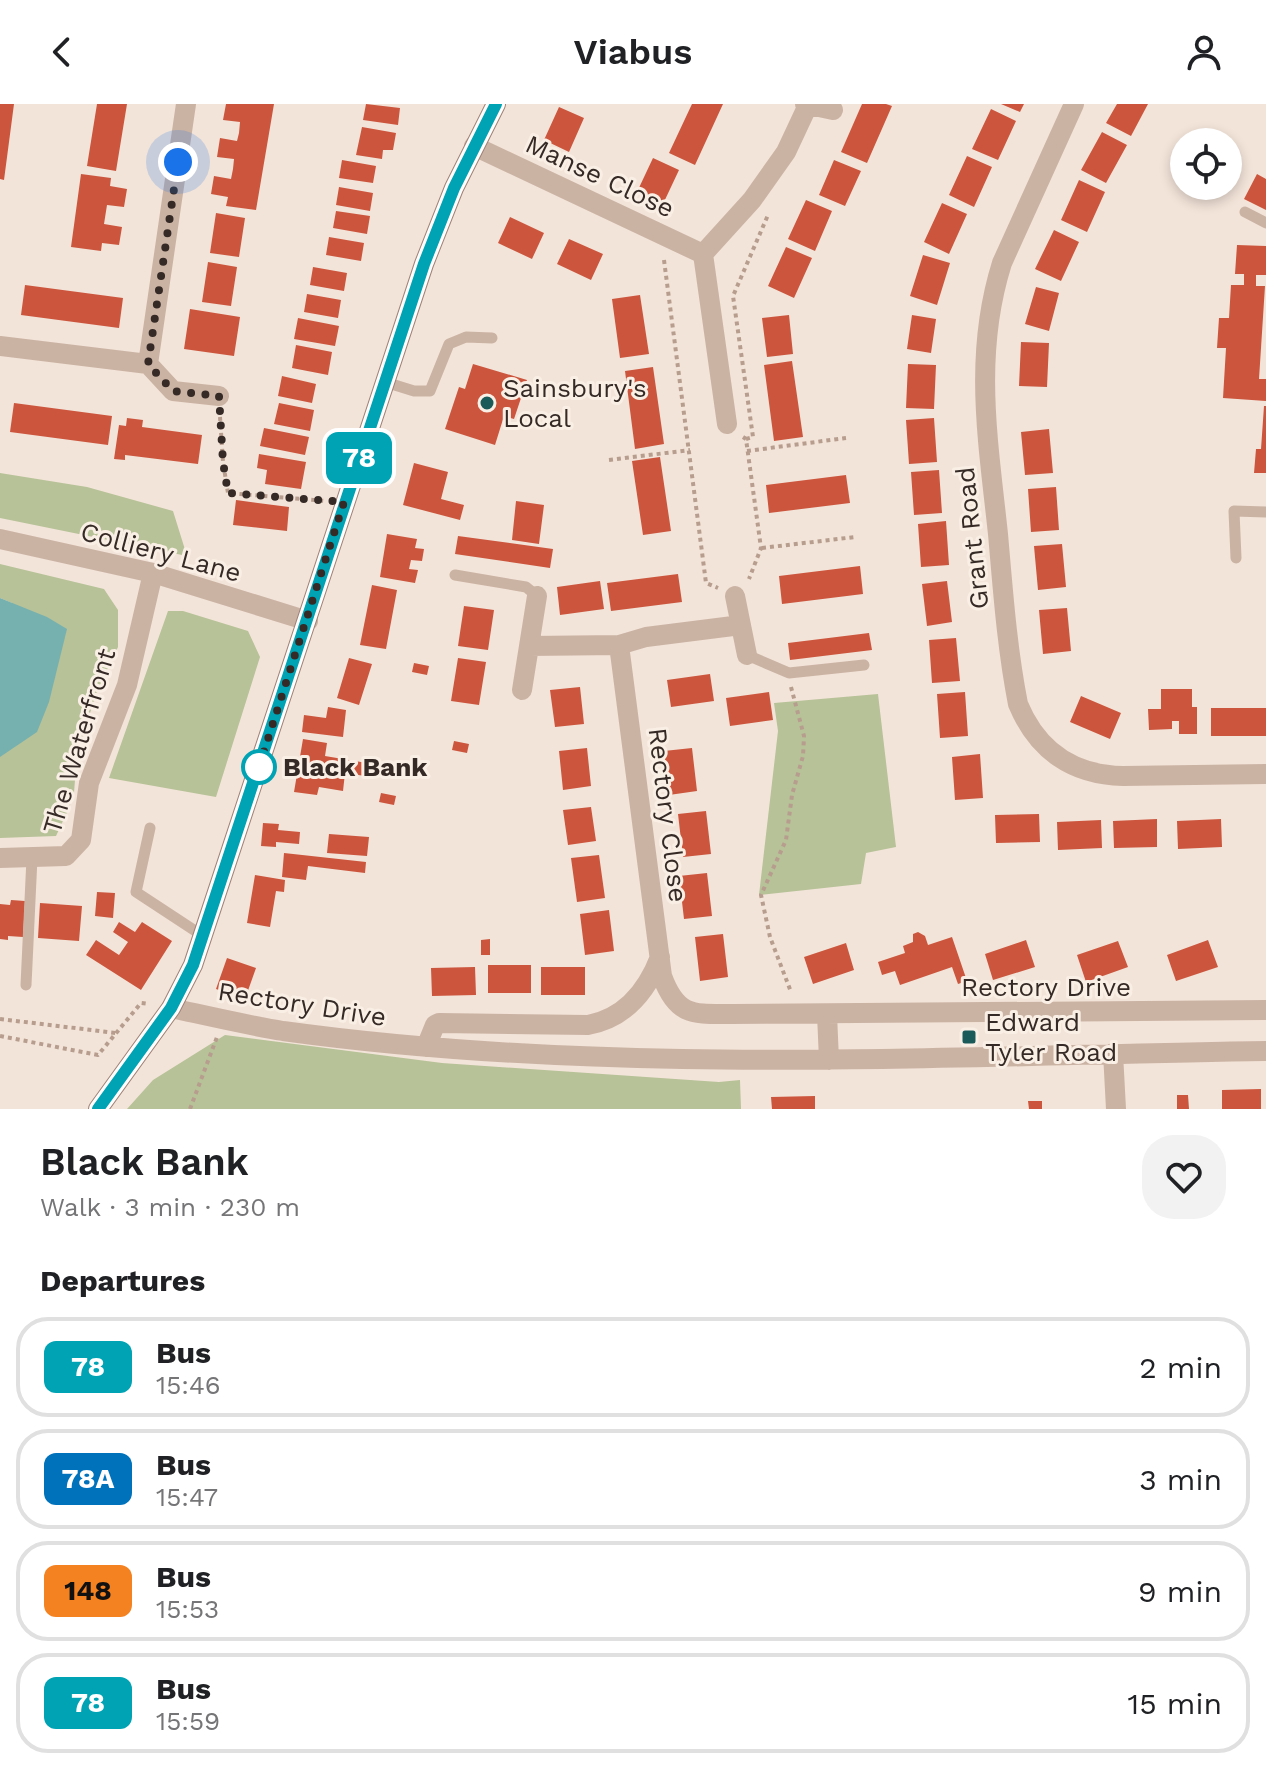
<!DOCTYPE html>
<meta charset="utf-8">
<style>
body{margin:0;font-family:"Work Sans",sans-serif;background:#f2f2f2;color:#202124;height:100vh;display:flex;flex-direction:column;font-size:30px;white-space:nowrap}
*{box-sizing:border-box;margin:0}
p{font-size:26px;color:#757577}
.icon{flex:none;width:44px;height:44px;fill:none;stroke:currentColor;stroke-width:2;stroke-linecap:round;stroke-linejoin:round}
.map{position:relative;height:1005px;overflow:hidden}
.side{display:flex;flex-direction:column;background:#fff;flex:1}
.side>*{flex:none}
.badge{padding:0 16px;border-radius:12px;font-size:28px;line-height:52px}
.controls{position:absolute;left:1170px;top:24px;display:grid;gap:16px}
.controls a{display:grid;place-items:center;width:72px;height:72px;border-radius:50%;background:#fff;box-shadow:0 4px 12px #0003;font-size:40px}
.you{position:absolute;width:40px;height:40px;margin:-20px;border:6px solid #fff;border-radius:50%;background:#1a73e8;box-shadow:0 0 0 12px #1a73e833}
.map>.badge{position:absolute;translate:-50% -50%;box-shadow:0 0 0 4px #fff}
h2{padding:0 40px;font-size:30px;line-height:72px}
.round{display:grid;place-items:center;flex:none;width:84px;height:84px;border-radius:32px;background:#f2f2f2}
.summary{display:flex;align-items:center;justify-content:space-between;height:136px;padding:0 40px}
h1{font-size:38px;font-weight:600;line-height:60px}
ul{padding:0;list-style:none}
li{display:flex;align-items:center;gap:24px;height:100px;margin:0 16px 12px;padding:0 24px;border:4px solid #e0e0e0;border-radius:32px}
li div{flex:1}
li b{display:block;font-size:30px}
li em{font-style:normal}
li .badge{min-width:88px;font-weight:700;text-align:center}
header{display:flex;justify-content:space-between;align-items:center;height:104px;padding:0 40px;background:#fff;font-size:36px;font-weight:600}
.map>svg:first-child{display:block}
.green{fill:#b7c298}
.water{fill:#76b1af}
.building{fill:#cc553d}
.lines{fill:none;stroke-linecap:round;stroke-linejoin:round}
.path{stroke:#b79d8e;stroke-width:4;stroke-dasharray:4 4;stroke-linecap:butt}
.service{stroke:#cbb3a4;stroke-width:11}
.minor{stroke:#cbb3a4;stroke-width:20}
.tertiary{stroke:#cbb3a4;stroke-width:20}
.secondary{stroke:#9f8175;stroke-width:20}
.line-casing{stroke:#fff;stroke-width:18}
.line{stroke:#00a3b4;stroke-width:12}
.walk{stroke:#362a26;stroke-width:8;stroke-dasharray:0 14.4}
.poi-dot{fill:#1a5a59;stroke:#faefe5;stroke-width:3}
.stop-dot{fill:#fff;stroke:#00a3b4;stroke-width:4}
.labels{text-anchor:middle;stroke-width:6;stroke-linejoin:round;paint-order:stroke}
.street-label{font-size:26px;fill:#362a26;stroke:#faefe5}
.poi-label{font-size:26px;fill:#362a26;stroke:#faefe5;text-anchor:start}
.stop-label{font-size:26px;font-weight:bold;fill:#362a26;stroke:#faefe5;text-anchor:start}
</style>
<header><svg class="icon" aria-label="back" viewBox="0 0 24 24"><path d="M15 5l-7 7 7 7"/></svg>Viabus<svg class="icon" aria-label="person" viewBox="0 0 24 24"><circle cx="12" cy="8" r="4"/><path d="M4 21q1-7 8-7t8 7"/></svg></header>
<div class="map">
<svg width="1266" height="1005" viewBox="0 0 1266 1005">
<rect width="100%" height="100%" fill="#f3e4d9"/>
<path class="green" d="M0,369L87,383L173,407L187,452L0,414Z
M0,460L104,485L118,506V543L97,587L77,650L74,689L69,704L56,732L0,734V653L12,499L0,494Z
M168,507H183L248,527L260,553L216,693L109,674Z
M878,590L896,743L866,749L861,780L759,791L778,627L774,599Z
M225,931L442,959L719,978L740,976L741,1005H127L153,976Z"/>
<path class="water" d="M0,494L47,513L67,525L49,598L37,628L0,653Z"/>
<path class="building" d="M0,0H14L4,76L0,75Z
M97,0H127L116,67L87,62Z
M226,0H274L256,106L226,102L228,93L211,90L214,72L231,75L233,65L234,55L217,53L220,34L237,37L239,29L240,18L223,16Z
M366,0L400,4L398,21L363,16Z
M692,0H723L695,61L669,49Z
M862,0H886L892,2L867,59L841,48Z
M1001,0H1024L1020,8Z
M1117,0H1148L1131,32L1106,19Z
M559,3L584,14L569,48L544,36Z
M991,5L1016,17L998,56L972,45Z
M362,23L396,29L393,46H383L382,55L356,51Z
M1102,28L1127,41L1106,79L1081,66Z
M967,52L992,63L974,103L949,91Z
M653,54L679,66L663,100L637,88Z
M342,56L376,62L373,79L339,74Z
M834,56L861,67L845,102L819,91Z
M81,70L111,74L110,82L127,85L124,103L107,101L104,120L122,123L119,141L102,139L101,147L71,143Z
M1257,70L1266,75V106L1244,95Z
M1079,76L1105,88L1087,128L1061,116Z
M339,83L373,89L370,107L336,101Z
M806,96L832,107L815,147L788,135Z
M942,99L967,110L949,150L924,138Z
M336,107L370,112L367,130L333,124Z
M216,109L245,114L239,153L210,149Z
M510,113L544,129L532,155L498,139Z
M1054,126L1079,138L1061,177L1035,165Z
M329,133L364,139L361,157L326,151Z
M569,135L603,150L591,176L557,160Z
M1237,141L1266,142V171H1256V182H1265L1259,275H1266V297L1223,294L1226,244H1217L1219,214H1229L1231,181H1244V170H1235Z
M786,143L812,154L794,194L768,182Z
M923,151L950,159L937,201L910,192Z
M208,158L237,163L231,202L202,198Z
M313,163L347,169L344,187L310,181Z
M25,181L123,194L119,224L21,211Z
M1036,183L1059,189L1049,227L1025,220Z
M307,190L341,196L338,214L304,208Z
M640,191L649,250L620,254L612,195Z
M190,205L240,213L234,252L184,245Z
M789,211L793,250L767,253L762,214Z
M912,211L936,215L931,249L907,245Z
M298,214L339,222L335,242L294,235Z
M1021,238L1049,239L1047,283L1019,282Z
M296,241L332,248L328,271L292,264Z
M792,257L803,333L774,337L764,261Z
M473,260L527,276L514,315L504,312L495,341L445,325L459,283L465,285Z
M908,260L936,261L934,305L906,304Z
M653,263L664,340L635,345L625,267Z
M282,272L316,280L312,299L278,292Z
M14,299L112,312L108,341L10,328Z
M279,299L314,306L310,327L274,320Z
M1264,302H1266V369H1254L1256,345H1261Z
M127,314L143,316L142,323L202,331L198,360L125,351V356L114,355L119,321L126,322Z
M934,314L937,358L909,360L906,316Z
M264,324L309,333L305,351L260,342Z
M1049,325L1053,369L1025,371L1021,328Z
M259,350L306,358L301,385L265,380L267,366L257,364Z
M660,353L671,427L643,431L632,357Z
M414,359L448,368L441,395L464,401L460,416L403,401Z
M939,366L942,409L914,411L911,368Z
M846,371L850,399L769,409L766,381Z
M1056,383L1059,426L1031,428L1028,385Z
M236,396L289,403L287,427L233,421Z
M516,397L544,401L539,440L512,436Z
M946,417L949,461L921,463L918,420Z
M387,430L417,435L415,444L424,445L422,457L411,456L409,465L418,466L415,479L380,473Z
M458,432L553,445L550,464L455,450Z
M1062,440L1066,483L1038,486L1034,442Z
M860,462L863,490L782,500L779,472Z
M678,470L682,498L611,507L607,479Z
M600,477L604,505L560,511L557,483Z
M947,477L952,518L927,522L922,480Z
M372,481L397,486L386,545L360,541Z
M464,502L494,506L488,546L458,542Z
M1067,504L1071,547L1043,550L1039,506Z
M869,529L872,546L790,556L788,539Z
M956,534L960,577L932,579L929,536Z
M349,554L372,560L359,601L337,594Z
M458,554L486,558L479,601L451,597Z
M414,559L429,562L427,571L412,568Z
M710,570L714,597L671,603L667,576Z
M580,583L584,620L555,623L550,586Z
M1161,585H1192V603H1197V630H1179V617H1172V625L1149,626L1148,605H1161Z
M769,588L773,616L730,622L726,594Z
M965,588L968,632L940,634L937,590Z
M1081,592L1121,609L1110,635L1070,618Z
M328,603L346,606L343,633L302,628L304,611L326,614Z
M1211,604H1266V632H1211Z
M303,635L327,639L325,652L367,659L365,672L345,669L343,687L319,683L317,691L294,688Z
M454,637L469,640L467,649L452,646Z
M587,644L591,682L563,686L559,647Z
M692,644L697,687L669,691L664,647Z
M980,650L983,694L955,696L952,653Z
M381,689L396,692L394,701L379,698Z
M591,703L596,737L568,741L563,706Z
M706,707L711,750L683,753L678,710Z
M1039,710L1040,738L996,739L995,711Z
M1157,715V743L1114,744L1113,717Z
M1221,715L1222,743L1178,745L1177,717Z
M1101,716L1102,744L1058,746L1057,718Z
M263,719L279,720L278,726L300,728L299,740L276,738V743L261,742Z
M329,730L369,733L367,752L327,749Z
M284,749L366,758L365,769L308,762L306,776L282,773Z
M599,751L605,794L577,798L571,754Z
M707,769L712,812L684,815L679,772Z
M255,771L285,776L284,788L276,787L270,823L247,819Z
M97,788L115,789L113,814L95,812Z
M11,796L25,797L23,833L8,832V836L0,835V800L10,801Z
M40,799L82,802L79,837L38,834Z
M609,806L614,847L585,851L580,810Z
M119,818L135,828L142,818L172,837L141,886L86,851L96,836L119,851L128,838L113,828Z
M918,828L925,832L928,841L952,833L967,877L958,880L952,863L900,881L895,867L882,871L878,858L905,849L903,842L913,838V830Z
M723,830L728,873L700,877L695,833Z
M490,835V851H481V836Z
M1026,836L1035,863L993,876L985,850Z
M1208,836L1218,863L1176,877L1167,851Z
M1118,837L1128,863L1086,878L1077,851Z
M846,839L854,866L813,880L804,853Z
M227,854L256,864L245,895L216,885Z
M488,861H531V889H488Z
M475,863L476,891L432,892L431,864Z
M541,863H585V891H541Z
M1261,985V1005H1222V986Z
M1177,991H1188L1189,1005H1177Z
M815,992V1005H772L771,993Z
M1028,997H1042V1005H1029Z"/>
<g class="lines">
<path class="path" d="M664,156L706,479L718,484
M220,313L223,358L228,389L326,397
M743,333L746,335L761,444L749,475
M746,335L753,333L733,192L768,111
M747,347L846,334
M609,356L690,346
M762,444L855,433
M791,583L804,632L803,652L792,691L786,736L761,791L770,833L791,888
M0,915L116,929
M0,932L98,951L141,899L149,900
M190,1005L217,933"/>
<path class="service" d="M1245,108L1266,119
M385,278L414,287H430L449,240L466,233L492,234
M1236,454L1234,407L1266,408
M455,471L526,483L537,492
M747,551L789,569L864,561
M150,724L136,788L203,832
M26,881L32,754"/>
<path class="minor" d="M805,0L833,6
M1074,0L1002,159C973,251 988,336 998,430C1003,487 1007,544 1018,600C1037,646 1072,671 1123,672L1266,670
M474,42L703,150
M0,242L148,260L173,287L219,292
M148,260L186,0
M727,320L703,150L752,96L786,48L808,1
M735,492L747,551
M619,541L662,872C677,913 693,910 733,910L1266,906
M529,542L619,541L646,533L741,521
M522,586L537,492
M0,754L66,752L81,736L89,679L127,581L153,469
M171,904C208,912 246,921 283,927C609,972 939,952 1266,947
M827,910L829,956
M426,943L435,921L439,919L588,921C625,914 647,887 660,853
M1113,949L1116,1005"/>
<path class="tertiary" d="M0,435L153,469L308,517"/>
<path class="secondary" d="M98,1005L171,904L193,861L424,160L454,84L496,0"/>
</g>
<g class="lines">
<g class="line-casing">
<path id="line" d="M98,1005L171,904L193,861L424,160L454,84L496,0"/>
</g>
<use href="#line" class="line"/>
<path class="walk" d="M178,58L148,260L173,287L219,292L223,358L228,389L344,398L259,663"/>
</g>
<g class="poi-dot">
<circle cx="487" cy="299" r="8"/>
<rect x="961" y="925" width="16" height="16" rx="4"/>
</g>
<circle class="stop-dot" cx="259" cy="663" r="16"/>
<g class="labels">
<g class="street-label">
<text transform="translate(600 72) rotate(25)" y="9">Manse Close</text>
<text transform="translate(972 434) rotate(-96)" y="9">Grant Road</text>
<text transform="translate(161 448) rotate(15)" y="9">Colliery Lane</text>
<text transform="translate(79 637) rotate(-73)" y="9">The Waterfront</text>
<text transform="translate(668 711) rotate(83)" y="9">Rectory Close</text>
<text x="1046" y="892">Rectory Drive</text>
<text transform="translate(302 900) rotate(9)" y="9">Rectory Drive</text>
</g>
<g class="poi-label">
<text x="503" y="293">Sainsbury's<tspan x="503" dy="30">Local</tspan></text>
<text x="985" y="927">Edward<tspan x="985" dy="30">Tyler Road</tspan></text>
</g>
<g class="stop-label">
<text x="283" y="672">Black Bank</text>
</g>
</g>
</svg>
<div class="controls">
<a><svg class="icon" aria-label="locate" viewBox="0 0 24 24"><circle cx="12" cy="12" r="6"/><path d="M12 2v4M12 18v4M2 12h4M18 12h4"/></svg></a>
</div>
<div class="you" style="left:178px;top:58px"></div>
<b class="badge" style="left:359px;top:354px;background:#00a3b4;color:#fff">78</b>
</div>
<section class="side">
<div class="summary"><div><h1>Black Bank</h1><p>Walk · 3 min · 230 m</p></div><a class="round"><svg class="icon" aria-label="heart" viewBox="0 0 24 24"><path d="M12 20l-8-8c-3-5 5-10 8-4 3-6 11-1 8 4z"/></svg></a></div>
<h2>Departures</h2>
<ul>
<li><span class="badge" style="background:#00a3b4;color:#fff">78</span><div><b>Bus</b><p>15:46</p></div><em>2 min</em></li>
<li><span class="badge" style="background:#0072bc;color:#fff">78A</span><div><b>Bus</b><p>15:47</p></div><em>3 min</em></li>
<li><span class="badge" style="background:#f58220;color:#111">148</span><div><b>Bus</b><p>15:53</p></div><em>9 min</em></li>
<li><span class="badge" style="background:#00a3b4;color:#fff">78</span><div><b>Bus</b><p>15:59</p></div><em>15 min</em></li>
</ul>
</section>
